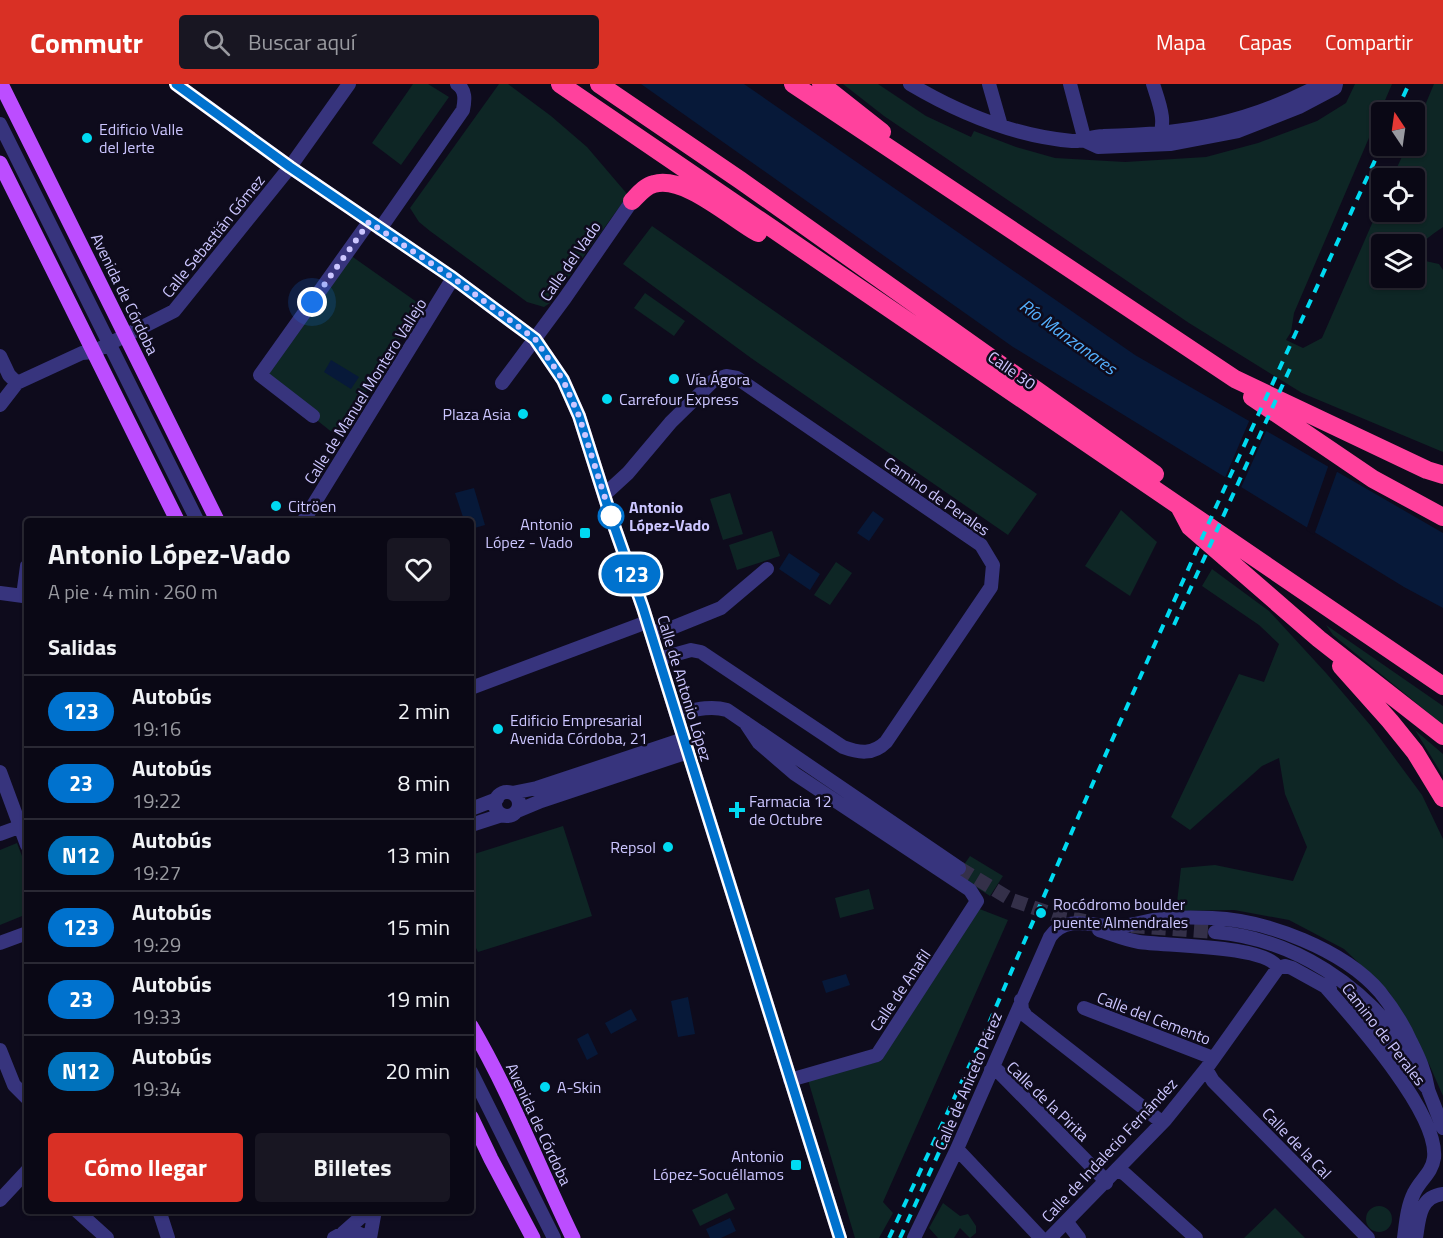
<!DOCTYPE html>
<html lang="es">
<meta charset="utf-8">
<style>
body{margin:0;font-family:"Titillium Web",sans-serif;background:#181622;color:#f1f3f6;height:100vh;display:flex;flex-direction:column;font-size:22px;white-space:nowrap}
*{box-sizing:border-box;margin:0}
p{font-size:20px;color:#999aa0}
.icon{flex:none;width:33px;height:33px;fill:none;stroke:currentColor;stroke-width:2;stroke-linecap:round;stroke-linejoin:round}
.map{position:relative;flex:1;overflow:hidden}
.sheet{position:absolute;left:24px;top:434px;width:450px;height:696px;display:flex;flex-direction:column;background:#0a0815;border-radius:6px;box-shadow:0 2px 4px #0004,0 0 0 2px #2a2934}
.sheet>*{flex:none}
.badge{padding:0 12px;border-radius:20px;font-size:21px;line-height:39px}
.needle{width:39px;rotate:347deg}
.fabs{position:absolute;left:1371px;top:18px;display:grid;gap:12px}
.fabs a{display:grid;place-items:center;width:54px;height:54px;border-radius:6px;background:#0a0815;box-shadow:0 2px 4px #0004,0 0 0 2px #2a2934;font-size:30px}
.you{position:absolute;width:30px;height:30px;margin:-15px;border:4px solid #fff;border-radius:50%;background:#1a73e8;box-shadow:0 0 0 9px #1a73e833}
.map>.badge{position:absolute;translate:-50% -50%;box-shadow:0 0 0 3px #fff}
h2{padding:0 24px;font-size:22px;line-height:54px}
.round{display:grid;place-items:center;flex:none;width:63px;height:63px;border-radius:6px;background:#181622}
.summary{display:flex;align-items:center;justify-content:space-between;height:102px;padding:0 24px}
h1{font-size:28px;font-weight:700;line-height:45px}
.primary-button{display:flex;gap:12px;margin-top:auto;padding:12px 24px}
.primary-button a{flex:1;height:69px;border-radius:6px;background:#d93025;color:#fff;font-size:24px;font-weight:700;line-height:69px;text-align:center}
.primary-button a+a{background:#181622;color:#f1f3f6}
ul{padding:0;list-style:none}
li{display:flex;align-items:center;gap:18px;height:72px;padding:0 24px;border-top:2px solid #2a2934}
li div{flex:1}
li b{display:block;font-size:22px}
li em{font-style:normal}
li .badge{min-width:66px;font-weight:700;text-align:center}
header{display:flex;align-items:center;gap:36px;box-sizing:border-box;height:84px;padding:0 30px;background:#d93025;color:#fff}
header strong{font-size:28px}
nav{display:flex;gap:33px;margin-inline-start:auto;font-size:21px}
.search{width:420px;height:54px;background:#181622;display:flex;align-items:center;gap:15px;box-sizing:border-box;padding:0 21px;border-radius:6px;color:#999aa0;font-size:22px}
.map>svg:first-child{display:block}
.green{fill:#0e2625;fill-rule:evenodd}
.water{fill:#071939}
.pier{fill:#0e0b1c}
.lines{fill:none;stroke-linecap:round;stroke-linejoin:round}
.minor-tunnel{stroke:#343049;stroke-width:14;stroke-dasharray:14 7;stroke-linecap:butt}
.minor{stroke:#37347d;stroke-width:14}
.major{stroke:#bc4dff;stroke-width:15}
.highway{stroke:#ff419d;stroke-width:18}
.rail{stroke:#00daf1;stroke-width:4;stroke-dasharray:9 8;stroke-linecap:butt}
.line-casing{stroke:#fff;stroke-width:14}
.line{stroke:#0072ce;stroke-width:9}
.walk{stroke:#ccc6ff;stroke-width:6;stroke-dasharray:0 10.8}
.poi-dot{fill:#00daf1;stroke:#0e0b1c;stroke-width:2}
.stop-dot{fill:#fff;stroke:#0072ce;stroke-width:3}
.labels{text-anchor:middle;stroke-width:5;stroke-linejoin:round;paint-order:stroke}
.poi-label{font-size:16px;fill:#ccc6ff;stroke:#0e0b1c;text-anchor:start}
.street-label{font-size:16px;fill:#ccc6ff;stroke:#0e0b1c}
.stop-label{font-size:16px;font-weight:bold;fill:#ccc6ff;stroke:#0e0b1c;text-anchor:start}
.water-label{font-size:18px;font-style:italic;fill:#54b1ff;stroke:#0e0b1c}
</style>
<header>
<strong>Commutr</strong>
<div class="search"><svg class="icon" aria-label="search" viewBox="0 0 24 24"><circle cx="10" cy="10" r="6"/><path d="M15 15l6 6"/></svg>Buscar aquí</div>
<nav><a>Mapa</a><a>Capas</a><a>Compartir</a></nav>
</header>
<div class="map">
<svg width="1443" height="1154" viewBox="0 0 1443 1154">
<rect width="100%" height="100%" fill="#0e0b1c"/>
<path class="green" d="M413,0H428L449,13L401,81L372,59Z
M499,0H508L551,32L587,63L628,111L550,219L544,223L527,218L430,147L419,138L410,124Z
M843,0H878L926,32L971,53L974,47L1016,63L1055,74L1125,78L1206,73L1258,59L1317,37L1346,19L1355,0H1392L1294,229L1291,248L1286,256L1303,264L1322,254L1381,119L1382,128H1414V94H1392L1407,62H1414L1415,45L1434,0H1443V143C1432,151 1416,160 1416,175L1439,180L1443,186V368L1302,309L1189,239L884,32ZM1382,160H1414V194H1382Z
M652,142L1037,410L1008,451L751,274L623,180Z
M350,171L421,221L338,353L260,291Z
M645,209L685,237L674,252L634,224Z
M730,409L743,450L723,456L710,415Z
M1121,426L1157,458L1130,512L1085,482Z
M772,447L780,472L737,486L729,461Z
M836,478L852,489L830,521L814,511Z
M1212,485L1269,527L1326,589L1371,642L1422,711L1443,755V1012L1429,980L1389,908L1344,865L1289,836L1234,826L1176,827L1181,784L1215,781L1293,797L1307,763L1285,710L1279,674L1262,682L1190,746L1171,733L1239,590L1264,598L1279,560L1259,541L1202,502Z
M1326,541L1443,622V641L1333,551Z
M1415,646L1443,670V692Z
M563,742L592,832L478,868L471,854V771Z
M17,759L27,785V830L0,841V766Z
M970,772L1003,792L990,812L957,791Z
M869,805L874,825L840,834L835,814Z
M977,824L1008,836L883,1118L893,1129L879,1154H855L808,996L881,977Z
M727,1109L735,1125L700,1142L692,1126Z
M943,1119L960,1132L968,1130L976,1142V1149L970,1154L960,1144L954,1154H938L929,1144Z
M1366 1135a13 13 0 1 1 26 0a13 13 0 1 1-26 0Z
M1275,1124L1305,1154H1244Z"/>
<path class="water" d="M641,0H744L1135,271L1443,449V524L1404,503L1013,263Z
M331,276L359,293L351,305L324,288Z
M474,404L485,441L471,445V436H464L455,409Z
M873,427L884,435L869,457L857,449Z
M789,469L820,490L810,506L779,485Z
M846,890L850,901L826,909L822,897Z
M1106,910L1128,918L1124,928L1102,920Z
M688,913L695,950L678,953L671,917Z
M631,925L637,936L611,950L605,939Z
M588,949L598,970L587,976L577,955Z
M730,1134L736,1147L721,1154H710L706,1145Z"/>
<path class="pier" d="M1250,335L1267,345L1240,406L1224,396Z
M1329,380L1338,385L1314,451L1306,446Z"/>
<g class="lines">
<path class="minor-tunnel" d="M959,784L1012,816L1055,831L1085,837
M1131,842L1215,848"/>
<path class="minor" d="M176,0L290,83L453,194L535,255L563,296L579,332L612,436L643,524L840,1154
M910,0C959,29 1015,52 1072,57C1085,58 1091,52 1103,52C1186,50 1247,40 1322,0
M989,0L1001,42
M1070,0L1085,57
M1153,0C1159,19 1168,39 1157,57
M0,40L197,436
M1085,57L1098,63L1170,60L1238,47L1299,23L1335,4L1336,0
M380,145L463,26C465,16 466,6 457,0
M0,272L9,291L17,299
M502,299L565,214L632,117
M0,321L17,299L82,269L93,268L174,227L290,83L349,0
M313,332L260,291L369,138
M604,411L628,389L671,338L713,297L726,292L737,294L981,461L993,481L991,503L886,658C873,671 859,669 843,663L701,568L691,566L659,575
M304,436L453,194
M0,509L23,512L27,482
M651,549L674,543L721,524L767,485
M471,604L647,538
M676,630C694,626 710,621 727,626L959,784
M745,638L759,659L795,690L970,806L977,817L877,971L790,996
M0,688L27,761
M495 720a12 12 0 1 1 24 0a12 12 0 1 1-24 0Z
M512,709L537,704L684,655
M471,725L497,715
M517,727L541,717L688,668
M471,741L502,731
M0,750L19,743
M1099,846C1112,850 1126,856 1139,858C1166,862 1267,861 1278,884
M1215,848C1295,855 1365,902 1409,968
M0,859L27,849
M1278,884L1285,882L1292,884L1330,905
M1324,901C1354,935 1439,1029 1434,1074C1432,1089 1420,1096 1414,1109C1407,1123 1406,1139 1404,1154
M1021,916L1022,926L1026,932L1159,1036H1165
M1084,924L1213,974
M1354,925L1388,958L1428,1005
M0,966L14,1001L27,1014
M1206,985L1213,997L1368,1154
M991,986L998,987L1103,1094L1106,1099
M471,988L554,1154
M1425,998L1443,1044
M957,1065L1041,1154
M1117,1086L1125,1090L1196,1154
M0,1116L27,1087
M76,1126L107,1154
M159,1126L168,1154
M1065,1139L1069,1141L1079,1154
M343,1149L369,1126
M334,1154C345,1147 356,1146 367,1154
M370,1154L375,1126
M914,1154L957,1065L1050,853C1068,828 1096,845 1122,842C1132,841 1143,838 1153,836C1172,833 1193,833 1212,834C1267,836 1344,866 1380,908C1392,923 1403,940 1411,958C1419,974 1425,987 1428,1005
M1050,1154L1165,1036L1206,985L1278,884
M1416,1154C1419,1135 1419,1113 1443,1110"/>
<path class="major" d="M1,0L217,436
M0,79L177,436
M471,942C511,1010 539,1084 573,1154
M471,1033L491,1075L533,1154"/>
<path class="highway" d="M560,0L1443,602
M599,0L740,96L1155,390
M793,0L1235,295L1427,386L1443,391
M821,0L882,48
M632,117C638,111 645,102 654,100C684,91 731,134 758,149
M1252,313L1373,395L1443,433
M1180,424L1190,443L1319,555L1443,652
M1341,582L1390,637L1415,668L1443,714"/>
<path class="rail" d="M1396,28L1409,0
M1174,541L1293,278
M889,1154L986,946L1093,699L1215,425L1382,61
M900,1154L956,1031"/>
</g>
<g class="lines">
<g class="line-casing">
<path id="line" d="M176,0L290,83L453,194L535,255L563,296L579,332L612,436L643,524L840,1154"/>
</g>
<use href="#line" class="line"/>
<path class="walk" d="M312,218L369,138L453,194L535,255L563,296L579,332L612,436L611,432"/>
</g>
<g class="poi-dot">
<circle cx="87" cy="54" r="6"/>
<circle cx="674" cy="295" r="6"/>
<circle cx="607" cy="315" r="6"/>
<circle cx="523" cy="330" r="6"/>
<circle cx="276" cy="422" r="6"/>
<rect x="579" y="443" width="12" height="12" rx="3"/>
<circle cx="498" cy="645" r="6"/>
<path d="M734 717h6v6h6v6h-6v6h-6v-6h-6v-6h6z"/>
<circle cx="668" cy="763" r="6"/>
<circle cx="1041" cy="829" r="6"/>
<circle cx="545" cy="1003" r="6"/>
<rect x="790" y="1075" width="12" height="12" rx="3"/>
</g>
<circle class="stop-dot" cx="611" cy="432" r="12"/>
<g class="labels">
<g class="poi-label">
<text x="99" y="51">Edificio Valle<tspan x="99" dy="18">del Jerte</tspan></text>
<text x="686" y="301">Vía Ágora</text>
<text x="619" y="321">Carrefour Express</text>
<text x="511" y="336" text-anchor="end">Plaza Asia</text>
<text x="288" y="428">Citröen</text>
<text x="573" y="446" text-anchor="end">Antonio<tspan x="573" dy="18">López - Vado</tspan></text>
<text x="510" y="642">Edificio Empresarial<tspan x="510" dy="18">Avenida Córdoba, 21</tspan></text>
<text x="749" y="723">Farmacia 12<tspan x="749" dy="18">de Octubre</tspan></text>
<text x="656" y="769" text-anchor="end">Repsol</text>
<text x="1053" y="826">Rocódromo boulder<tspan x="1053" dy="18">puente Almendrales</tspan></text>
<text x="557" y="1009">A-Skin</text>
<text x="784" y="1078" text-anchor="end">Antonio<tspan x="784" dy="18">López-Socuéllamos</tspan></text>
</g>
<g class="street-label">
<text transform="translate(213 152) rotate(-51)" y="6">Calle Sebastián Gómez</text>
<text transform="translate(570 177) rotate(-55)" y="6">Calle del Vado</text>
<text transform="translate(125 210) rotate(64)" y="6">Avenida de Córdoba</text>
<text transform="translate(1012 286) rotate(35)" y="6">Calle 30</text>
<text transform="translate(365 307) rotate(-58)" y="6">Calle de Manuel Montero Vallejo</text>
<text transform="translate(937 412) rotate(35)" y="6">Camino de Perales</text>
<text transform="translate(685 604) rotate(73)" y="6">Calle de Antonio López</text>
<text transform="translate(900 906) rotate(-56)" y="6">Calle de Anafil</text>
<text transform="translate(1154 934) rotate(21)" y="6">Calle del Cemento</text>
<text transform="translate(1384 950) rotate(52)" y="6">Camino de Perales</text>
<text transform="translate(968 997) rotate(-67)" y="6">Calle de Aniceto Pérez</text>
<text transform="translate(1048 1017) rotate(44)" y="6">Calle de la Pirita</text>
<text transform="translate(539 1040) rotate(65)" y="6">Avenida de Córdoba</text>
<text transform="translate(1297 1059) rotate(46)" y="6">Calle de la Cal</text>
<text transform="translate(1109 1066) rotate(-47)" y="6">Calle de Indalecio Fernández</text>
</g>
<g class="stop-label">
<text x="629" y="429">Antonio<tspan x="629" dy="18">López-Vado</tspan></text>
</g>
<g class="water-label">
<text transform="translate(1068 253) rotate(36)" y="6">Río Manzanares</text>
</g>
</g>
</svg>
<div class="fabs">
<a><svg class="needle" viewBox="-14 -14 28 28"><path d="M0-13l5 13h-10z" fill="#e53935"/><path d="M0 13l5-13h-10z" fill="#999aa0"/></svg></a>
<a><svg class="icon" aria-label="locate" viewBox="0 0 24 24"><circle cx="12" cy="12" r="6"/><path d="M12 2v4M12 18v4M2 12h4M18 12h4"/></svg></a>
<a><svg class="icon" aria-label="layers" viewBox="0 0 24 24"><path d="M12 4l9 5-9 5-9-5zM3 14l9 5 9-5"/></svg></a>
</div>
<div class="you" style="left:312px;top:218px"></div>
<b class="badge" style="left:631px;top:490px;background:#0072ce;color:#fff">123</b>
<section class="sheet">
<div class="summary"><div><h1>Antonio López-Vado</h1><p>A pie · 4 min · 260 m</p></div><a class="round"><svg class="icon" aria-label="heart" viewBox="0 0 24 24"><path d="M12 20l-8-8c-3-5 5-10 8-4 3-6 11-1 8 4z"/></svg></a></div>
<h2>Salidas</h2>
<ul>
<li><span class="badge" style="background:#0072ce;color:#fff">123</span><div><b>Autobús</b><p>19:16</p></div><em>2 min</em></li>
<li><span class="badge" style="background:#0072ce;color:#fff">23</span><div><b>Autobús</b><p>19:22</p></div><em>8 min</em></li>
<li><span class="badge" style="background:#0072bc;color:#fff">N12</span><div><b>Autobús</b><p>19:27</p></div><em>13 min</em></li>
<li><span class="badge" style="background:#0072ce;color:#fff">123</span><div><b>Autobús</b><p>19:29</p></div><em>15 min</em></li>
<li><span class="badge" style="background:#0072ce;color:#fff">23</span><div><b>Autobús</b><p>19:33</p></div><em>19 min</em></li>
<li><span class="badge" style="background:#0072bc;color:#fff">N12</span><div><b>Autobús</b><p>19:34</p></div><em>20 min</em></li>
</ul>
<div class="primary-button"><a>Cómo llegar</a><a>Billetes</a></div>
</section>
</div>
